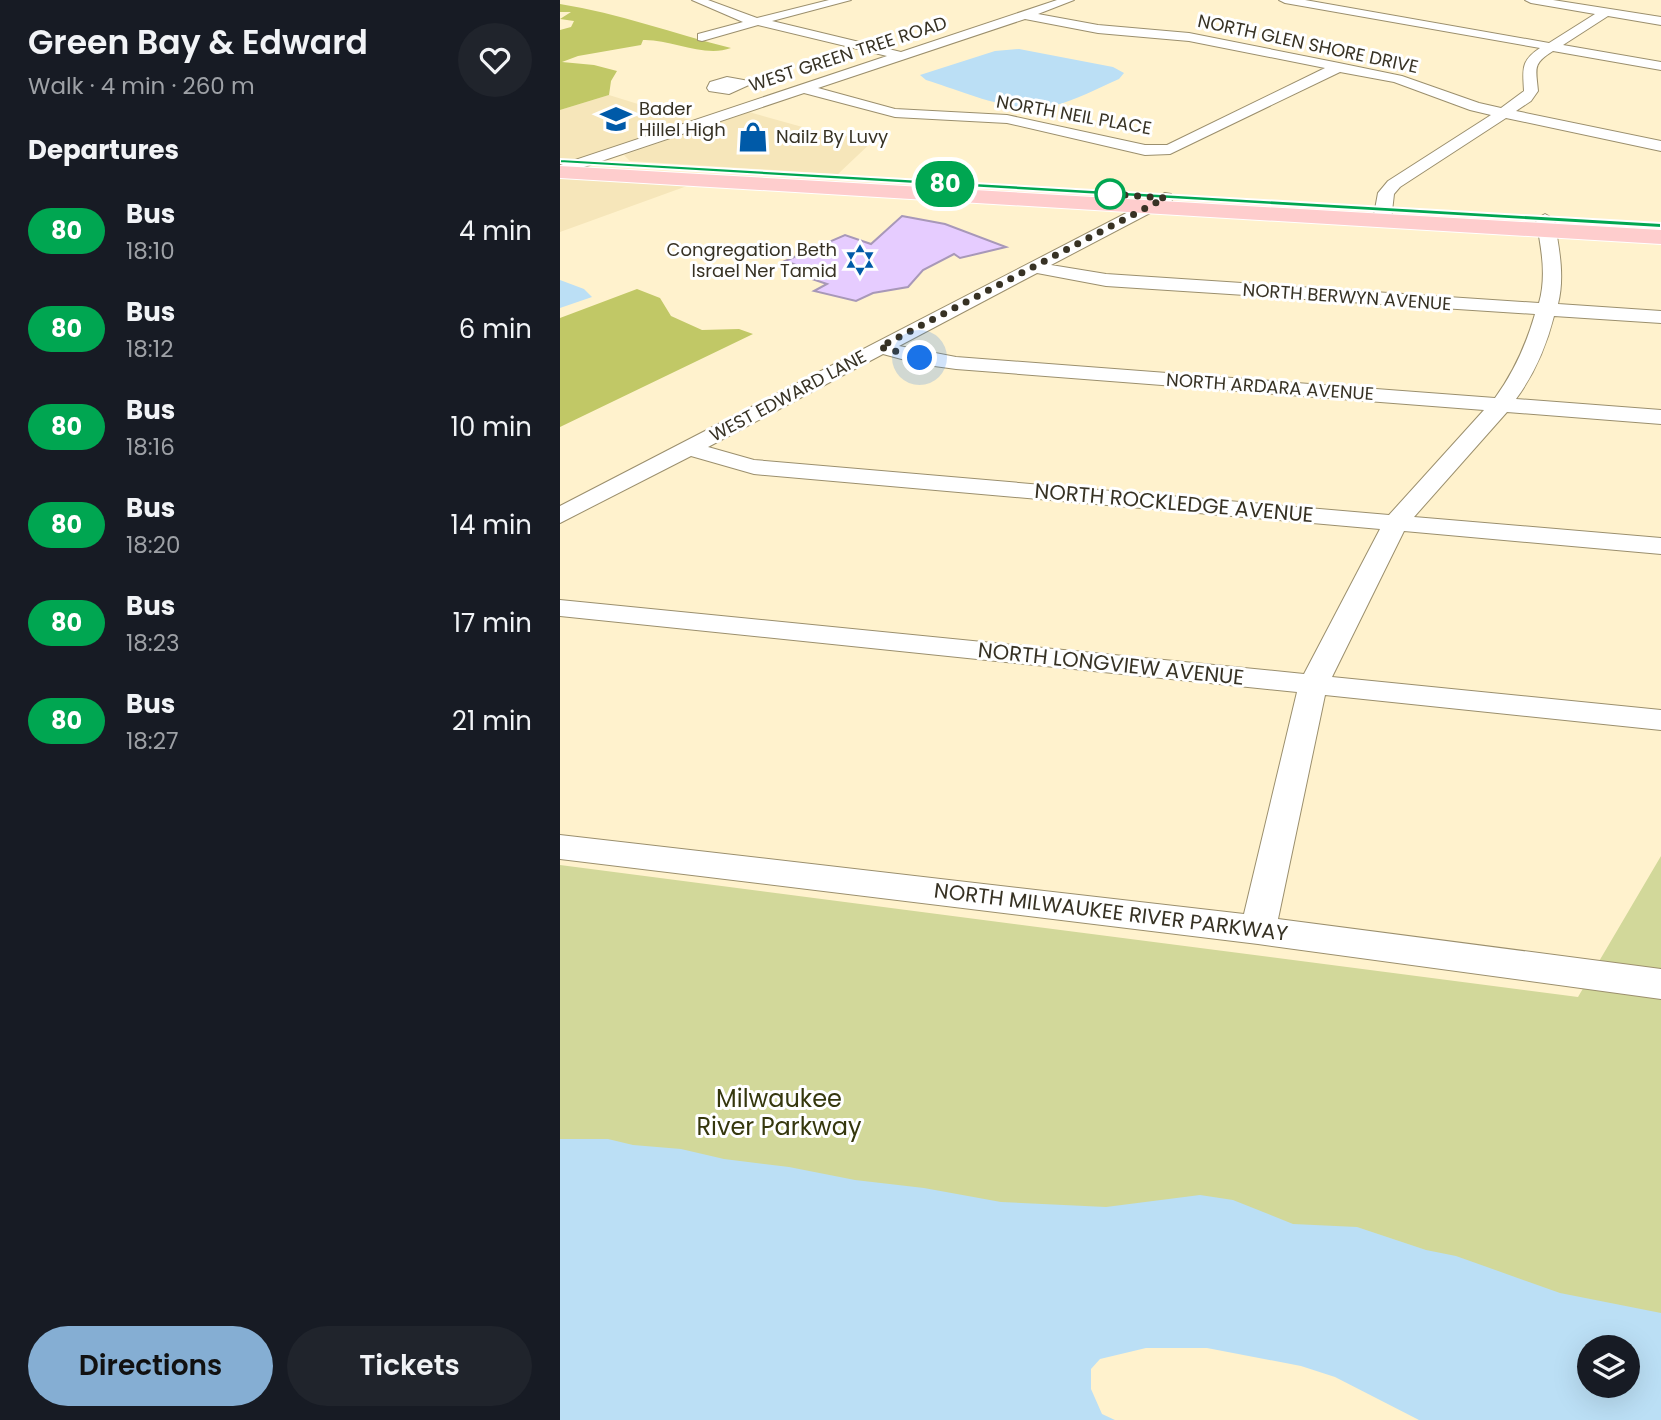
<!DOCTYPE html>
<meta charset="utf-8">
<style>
body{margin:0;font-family:Poppins,sans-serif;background:#20242c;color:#f1f3f6;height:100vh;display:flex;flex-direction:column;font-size:26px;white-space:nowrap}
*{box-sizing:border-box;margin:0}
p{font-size:23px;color:#9ea1a6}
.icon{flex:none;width:38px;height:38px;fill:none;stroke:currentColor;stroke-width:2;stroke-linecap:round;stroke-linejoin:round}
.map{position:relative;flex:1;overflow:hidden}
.details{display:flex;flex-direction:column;background:#171b24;width:560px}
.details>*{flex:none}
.badge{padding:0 14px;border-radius:23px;font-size:24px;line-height:46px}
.controls{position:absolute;left:1017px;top:1335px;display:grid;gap:14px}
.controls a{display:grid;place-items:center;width:63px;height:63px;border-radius:50%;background:#171b24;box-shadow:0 7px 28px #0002;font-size:35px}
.you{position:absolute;width:35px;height:35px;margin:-18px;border:5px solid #fff;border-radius:50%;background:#1a73e8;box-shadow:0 0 0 10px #1a73e833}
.map>.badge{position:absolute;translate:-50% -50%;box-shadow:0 0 0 4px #fff}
h2{padding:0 28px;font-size:26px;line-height:63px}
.round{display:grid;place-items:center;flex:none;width:74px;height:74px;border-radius:37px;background:#20242c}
.summary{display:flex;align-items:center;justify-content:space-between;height:119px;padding:0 28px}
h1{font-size:33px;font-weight:600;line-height:52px}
.button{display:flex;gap:14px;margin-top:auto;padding:14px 28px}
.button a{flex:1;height:80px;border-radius:42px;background:#85aed3;color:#111;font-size:28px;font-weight:600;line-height:80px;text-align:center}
.button a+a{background:#20242c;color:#f1f3f6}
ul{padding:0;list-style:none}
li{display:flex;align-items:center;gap:21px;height:98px;padding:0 28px}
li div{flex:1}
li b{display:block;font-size:26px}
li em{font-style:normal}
li .badge{min-width:77px;font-weight:700;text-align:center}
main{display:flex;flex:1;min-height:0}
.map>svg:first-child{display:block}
.built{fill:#f6e6ba}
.green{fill:#d2d89a}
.forest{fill:#c1c866}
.water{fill:#bbdff5;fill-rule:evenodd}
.building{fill:#e6ccff;stroke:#a898b8;stroke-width:2}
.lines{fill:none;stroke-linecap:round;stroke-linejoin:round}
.minor-casing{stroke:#9b8f6d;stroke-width:2}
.major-casing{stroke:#fff;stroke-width:2}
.minor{fill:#fff;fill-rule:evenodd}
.major{fill:#fecdcd;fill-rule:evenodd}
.line{fill:#00a651;stroke:#fff;stroke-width:2}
.walk{stroke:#373224;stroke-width:7;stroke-dasharray:0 12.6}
.stop-dot{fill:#fff;stroke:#00a651;stroke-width:3.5}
.labels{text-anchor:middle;stroke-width:6;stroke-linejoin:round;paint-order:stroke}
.far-street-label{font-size:18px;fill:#373224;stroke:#fff}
.far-poi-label{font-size:18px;fill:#373224;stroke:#fff;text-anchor:start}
.street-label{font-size:21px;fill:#373224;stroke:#fff}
.near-park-label{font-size:24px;fill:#35370d;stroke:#fff}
</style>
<main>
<section class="details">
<div class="summary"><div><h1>Green Bay &amp; Edward</h1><p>Walk · 4 min · 260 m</p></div><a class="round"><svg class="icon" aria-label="heart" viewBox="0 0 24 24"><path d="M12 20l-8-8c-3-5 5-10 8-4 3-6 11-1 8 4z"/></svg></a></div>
<h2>Departures</h2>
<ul>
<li><span class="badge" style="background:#00a651;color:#fff">80</span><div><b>Bus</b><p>18:10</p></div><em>4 min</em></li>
<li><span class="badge" style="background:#00a651;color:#fff">80</span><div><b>Bus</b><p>18:12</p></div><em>6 min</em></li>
<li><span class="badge" style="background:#00a651;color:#fff">80</span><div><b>Bus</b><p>18:16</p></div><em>10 min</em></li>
<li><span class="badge" style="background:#00a651;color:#fff">80</span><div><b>Bus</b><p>18:20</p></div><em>14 min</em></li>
<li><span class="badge" style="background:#00a651;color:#fff">80</span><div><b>Bus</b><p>18:23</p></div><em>17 min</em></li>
<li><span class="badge" style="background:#00a651;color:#fff">80</span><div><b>Bus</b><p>18:27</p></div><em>21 min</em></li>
</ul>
<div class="button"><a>Directions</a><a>Tickets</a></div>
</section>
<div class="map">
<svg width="1101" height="1420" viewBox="0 0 1101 1420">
<rect width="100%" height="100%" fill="#fff2cd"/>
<path class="built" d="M49,95L142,124L21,163L0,162V110Z
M189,112L271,135L316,138L278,174L70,161L64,155Z
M0,172L138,182L0,232Z"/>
<path class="green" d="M1101,856V1396L1068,1386V1348L820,1338L0,1292V865L1018,997Z"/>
<path class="forest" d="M0,4C59,13 114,34 171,48C144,58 111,39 83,40L81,45L18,56L2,62L34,65L57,71L51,81L49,95L0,110V30L11,27L14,21L0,19L11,12H0Z
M77,289L100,298L111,316L142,330L179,329L193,334L0,427V318Z"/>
<path class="water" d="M459,49L553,67L564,73L559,79C538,88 516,100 493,106C457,116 402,91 366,80L360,75L435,51Z
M0,280L24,289L32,297L0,308Z
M0,1139H48L73,1145L121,1149L164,1159L229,1167L295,1180L364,1188L441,1202L546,1207L640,1195L673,1200L733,1224L797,1227L866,1250L896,1256L1000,1293L1101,1313V1420H859L775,1377L741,1366L647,1348H586L540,1359L531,1369V1389L542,1414L555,1420H0ZM1029,1348H1068V1386H1029Z"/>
<path class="building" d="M342,216L385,224L446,247L400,258L394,254L363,270L348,287L313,293L296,301L254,291L267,284L252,279L261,274L225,261L285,235L311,244Z"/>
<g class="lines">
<g class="minor-casing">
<path id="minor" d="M132,0H148L197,18L269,0H291L212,21L341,52L497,0H514L478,14L538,25L629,33L779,63L842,76L919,103L941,108L964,91C963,70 960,61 980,48L725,3L719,0H745L989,43L1035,14L971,3L965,0H993L1101,17V25L1048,16L1003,45L1101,62V70L993,51C972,64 976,68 978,91L971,101L956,111L1101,141V151L946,118L840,187L834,194L831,220L822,225L813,220L818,193L828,181L931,115L910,110L834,82L780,72L610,154L585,155L447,123L335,117L244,93L0,175V165L327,56L198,25L142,41L138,40V34L183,22ZM465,19L538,33L629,41L765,68L607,145H585L447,115L335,109L258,88Z
M167,77L189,81L191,84L169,94L149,91L147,88L150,82Z
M605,193L611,194L613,198L611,202L491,265L546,274L979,303C987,275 981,247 976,219L985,214L994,219C999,248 1005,276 998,304L1101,311V323L994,316C986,347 975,373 956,399L1101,410V424L947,412L854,517L1101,538V554L844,531L772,677L1101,710V730L765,695L718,919L1101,969V999L698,944L0,859V835L684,914L737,692L0,616V600L744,674L820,529L194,474L131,456L0,523V506ZM477,273L546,286L975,314C966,345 954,372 935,398L396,357L339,346ZM323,354L360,364L396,369L924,410L829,515L194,460L148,447Z"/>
</g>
<g class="major-casing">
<path id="major" d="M0,166L1101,230V244L0,178Z"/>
</g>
<use href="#minor" class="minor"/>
<use href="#major" class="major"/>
</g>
<path class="line" d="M0,159L1101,223V228L0,163Z"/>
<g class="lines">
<path class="walk" d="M360,358L320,347L605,198L550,194"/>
</g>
<defs>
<g id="school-bare" transform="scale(2.415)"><path d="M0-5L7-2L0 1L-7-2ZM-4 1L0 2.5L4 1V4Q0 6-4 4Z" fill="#005aa8" stroke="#fff" stroke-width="2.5" paint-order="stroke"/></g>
<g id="shop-bare" transform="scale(2.415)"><path d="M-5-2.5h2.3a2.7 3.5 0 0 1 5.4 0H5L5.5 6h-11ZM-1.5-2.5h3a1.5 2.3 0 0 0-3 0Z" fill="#005aa8" stroke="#fff" stroke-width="2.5" paint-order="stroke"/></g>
<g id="synagogue-bare" transform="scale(2.415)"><path d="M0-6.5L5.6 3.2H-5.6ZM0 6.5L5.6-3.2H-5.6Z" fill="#005aa8" stroke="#fff" stroke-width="2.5" paint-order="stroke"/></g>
</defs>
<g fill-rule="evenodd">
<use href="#school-bare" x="56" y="119"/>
<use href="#shop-bare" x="193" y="137"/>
<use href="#synagogue-bare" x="300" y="260"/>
</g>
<circle class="stop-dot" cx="550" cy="194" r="14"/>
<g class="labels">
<g class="far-street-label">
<text transform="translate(748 44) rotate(12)" y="6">NORTH GLEN SHORE DRIVE</text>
<text transform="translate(288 54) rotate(-18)" y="6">WEST GREEN TREE ROAD</text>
<text transform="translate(514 115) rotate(10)" y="6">NORTH NEIL PLACE</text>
<text transform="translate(787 297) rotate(4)" y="6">NORTH BERWYN AVENUE</text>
<text transform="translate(710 387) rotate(4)" y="6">NORTH ARDARA AVENUE</text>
<text transform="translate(228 396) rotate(-28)" y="6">WEST EDWARD LANE</text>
</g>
<g class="far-poi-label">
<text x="79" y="115">Bader<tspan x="79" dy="21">Hillel High</tspan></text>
<text x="216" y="143">Nailz By Luvy</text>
<text x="277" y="256" text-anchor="end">Congregation Beth<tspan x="277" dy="21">Israel Ner Tamid</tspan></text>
</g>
<g class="street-label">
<text transform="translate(614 503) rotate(5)" y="7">NORTH ROCKLEDGE AVENUE</text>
<text transform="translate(551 664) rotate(6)" y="7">NORTH LONGVIEW AVENUE</text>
<text transform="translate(551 912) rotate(7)" y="7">NORTH MILWAUKEE RIVER PARKWAY</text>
</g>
<g class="near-park-label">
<text x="219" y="1107">Milwaukee<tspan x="219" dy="28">River Parkway</tspan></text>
</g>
</g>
</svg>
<div class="controls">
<a><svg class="icon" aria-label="layers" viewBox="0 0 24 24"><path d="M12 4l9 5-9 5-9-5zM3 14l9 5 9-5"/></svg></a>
</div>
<div class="you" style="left:360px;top:358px"></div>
<b class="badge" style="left:385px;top:184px;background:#00a651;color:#fff">80</b>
</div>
</main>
